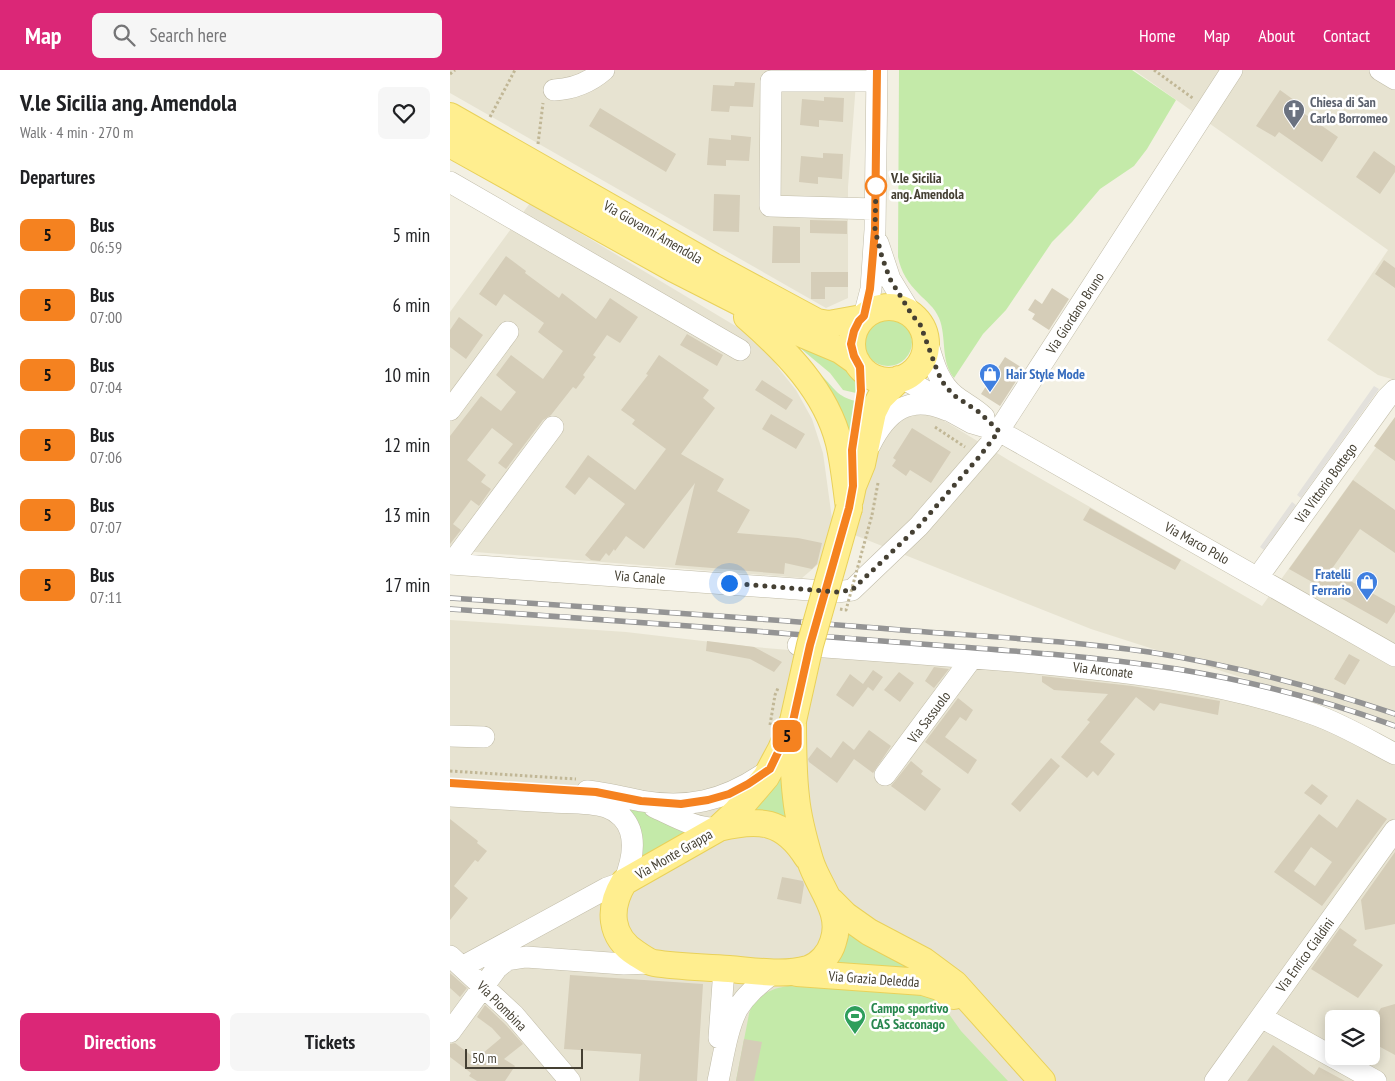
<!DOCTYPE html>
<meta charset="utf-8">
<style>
body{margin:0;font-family:"PT Sans Narrow",sans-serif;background:#f6f6f6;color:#202124;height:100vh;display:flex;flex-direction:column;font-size:19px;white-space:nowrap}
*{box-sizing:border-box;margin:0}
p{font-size:16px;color:#757577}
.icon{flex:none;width:28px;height:28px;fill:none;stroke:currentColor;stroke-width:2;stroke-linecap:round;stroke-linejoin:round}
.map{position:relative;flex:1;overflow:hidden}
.side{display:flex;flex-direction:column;background:#fff;width:450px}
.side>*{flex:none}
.badge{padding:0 10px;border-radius:8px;font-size:18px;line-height:32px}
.fabs{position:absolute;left:875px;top:940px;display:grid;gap:10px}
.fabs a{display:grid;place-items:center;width:55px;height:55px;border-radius:8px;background:#fff;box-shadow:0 2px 12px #0003;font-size:25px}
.scale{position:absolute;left:15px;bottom:12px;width:118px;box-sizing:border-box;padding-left:5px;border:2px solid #454033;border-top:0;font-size:14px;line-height:18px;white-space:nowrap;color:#454033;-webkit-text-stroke:4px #fff;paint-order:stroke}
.you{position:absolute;width:25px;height:25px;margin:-12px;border:4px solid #fff;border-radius:50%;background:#1a73e8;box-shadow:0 0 0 8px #1a73e833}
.map>.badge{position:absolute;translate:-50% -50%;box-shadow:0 0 0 2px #fff}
h2{padding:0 20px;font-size:19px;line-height:45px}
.round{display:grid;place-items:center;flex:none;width:52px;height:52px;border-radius:8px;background:#f6f6f6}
.head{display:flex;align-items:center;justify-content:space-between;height:85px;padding:0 20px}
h1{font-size:24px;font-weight:600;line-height:38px}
.cta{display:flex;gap:10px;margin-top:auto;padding:10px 20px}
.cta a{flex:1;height:58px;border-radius:8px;background:#db2777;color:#fff;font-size:20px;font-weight:600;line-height:58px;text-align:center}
.cta a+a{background:#f6f6f6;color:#202124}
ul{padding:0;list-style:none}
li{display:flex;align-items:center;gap:15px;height:70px;padding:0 20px}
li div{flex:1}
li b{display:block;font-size:19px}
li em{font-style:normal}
li .badge{min-width:55px;font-weight:700;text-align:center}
header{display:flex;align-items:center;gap:30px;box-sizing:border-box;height:70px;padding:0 25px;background:#db2777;color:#fff}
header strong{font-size:24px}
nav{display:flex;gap:28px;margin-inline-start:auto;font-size:18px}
.search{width:350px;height:45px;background:#f6f6f6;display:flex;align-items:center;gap:12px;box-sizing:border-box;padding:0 18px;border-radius:8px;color:#757577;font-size:19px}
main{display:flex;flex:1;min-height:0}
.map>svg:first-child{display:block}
.residential{fill:#e7e3d1;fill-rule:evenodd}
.green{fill:#c4eaa9}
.parking{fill:#e3e1dc}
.building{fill:#d5cdb8;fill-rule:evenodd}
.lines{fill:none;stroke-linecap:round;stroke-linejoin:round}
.minor-casing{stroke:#c1bca8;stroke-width:22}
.major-casing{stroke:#e9d15a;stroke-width:28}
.path{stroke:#c1b796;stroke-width:3;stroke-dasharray:2.5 2.5;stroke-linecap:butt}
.minor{stroke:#fff;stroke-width:21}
.major{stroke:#ffee8f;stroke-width:26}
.rail-casing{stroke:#949494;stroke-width:5.5}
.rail{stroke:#fff;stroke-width:4;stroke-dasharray:11;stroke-linecap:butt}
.major-bridge-casing{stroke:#e9d15a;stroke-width:28;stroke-linecap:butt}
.path-bridge{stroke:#c1b796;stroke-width:3;stroke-dasharray:2.5 2.5;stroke-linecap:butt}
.major-bridge{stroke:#ffee8f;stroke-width:26}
.line-casing{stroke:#fff;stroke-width:11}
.line{stroke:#f58220;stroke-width:8}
.walk{stroke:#454033;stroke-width:5;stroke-dasharray:0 9}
.stop-dot{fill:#fff;stroke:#f58220;stroke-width:2.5}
.labels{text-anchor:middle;stroke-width:5;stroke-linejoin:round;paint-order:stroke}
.worship-label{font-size:14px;font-weight:bold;fill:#5b616d;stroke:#fff;text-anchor:start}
.stop-label{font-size:14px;font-weight:bold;fill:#454033;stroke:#fff;text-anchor:start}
.street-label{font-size:14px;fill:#454033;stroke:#fff}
.shop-label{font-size:14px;font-weight:bold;fill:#366cbe;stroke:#fff;text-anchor:start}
.leisure-label{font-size:14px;font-weight:bold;fill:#27864d;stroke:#fff;text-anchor:start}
</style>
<header>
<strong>Map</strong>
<div class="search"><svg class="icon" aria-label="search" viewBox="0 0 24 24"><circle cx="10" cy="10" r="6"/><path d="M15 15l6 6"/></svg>Search here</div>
<nav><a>Home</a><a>Map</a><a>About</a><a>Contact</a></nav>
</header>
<main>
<section class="side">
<div class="head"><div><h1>V.le Sicilia ang. Amendola</h1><p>Walk · 4 min · 270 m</p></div><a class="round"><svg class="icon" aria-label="heart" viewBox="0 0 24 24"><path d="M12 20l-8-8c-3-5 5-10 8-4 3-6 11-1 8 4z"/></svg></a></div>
<h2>Departures</h2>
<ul>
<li><span class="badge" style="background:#f58220;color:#111">5</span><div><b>Bus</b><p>06:59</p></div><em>5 min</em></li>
<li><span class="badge" style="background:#f58220;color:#111">5</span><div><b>Bus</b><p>07:00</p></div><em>6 min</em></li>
<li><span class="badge" style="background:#f58220;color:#111">5</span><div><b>Bus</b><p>07:04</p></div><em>10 min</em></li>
<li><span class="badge" style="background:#f58220;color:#111">5</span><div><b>Bus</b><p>07:06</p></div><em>12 min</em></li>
<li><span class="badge" style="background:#f58220;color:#111">5</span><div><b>Bus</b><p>07:07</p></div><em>13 min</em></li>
<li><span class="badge" style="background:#f58220;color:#111">5</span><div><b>Bus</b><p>07:11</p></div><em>17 min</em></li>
</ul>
<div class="cta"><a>Directions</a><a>Tickets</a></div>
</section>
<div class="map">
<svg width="945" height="1011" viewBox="0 0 945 1011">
<rect width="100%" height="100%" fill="#f3f0e3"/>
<path class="residential" d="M0,0H407L398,117V228L376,238L0,23Z
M684,0H945V310L928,305L877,270L938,180Z
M80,133L309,270L330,300L346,320L362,349L373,383L383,456L372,491L352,508L0,480V242Z
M475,339L560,391L812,536L945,351V657L641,559L402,464L426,379L434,359Z
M0,550L176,562L304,577L579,600L767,626L857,650L945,694V1011H0ZM884,949H921V986H884Z"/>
<path class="green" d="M449,0H682L726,30L697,79L684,96L650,119L622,152L602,172L556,240L533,264L504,308C490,291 497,267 489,248C485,238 476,231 469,224C458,213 451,202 448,187Z
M414 272a24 24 0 1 1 48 0a24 24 0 1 1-48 0Z
M353,270L396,295L406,311V323L393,320L380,303L350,278Z
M346,284C356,292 365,299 374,308C386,320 387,326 405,331L398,373Z
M335,690L348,757L300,742Z
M174,734L201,743L238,764L193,791Z
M399,858L472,900L387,893L397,874Z
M340,916L474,925L489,930L511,961L558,1011H286L299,944C304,926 323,917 340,916Z"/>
<path class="parking" d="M924,316L929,319L851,428L847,425Z
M842,432L846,435L814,480L810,477Z"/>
<path class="building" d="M285,12L305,13L303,37L280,36L279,42L261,41L263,15L284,16Z
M830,20L848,33L846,38L888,67L872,92L829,62L825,67L806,56Z
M374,27L394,28L393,52L369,50V57L350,55L352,29L374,31Z
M150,38L226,84L216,102L139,56Z
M281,65L301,67L299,91L276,90V96L257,95L259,68L281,70Z
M924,81L945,96V102L930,124L906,107Z
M373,83L393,84L392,109L368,107V114L349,112L351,86L373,88Z
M264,124L290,125L289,162L263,161Z
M360,150L397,151V164L360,163Z
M323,156L350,157V193H322Z
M56,186L76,201L75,203L109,228L112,223L146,249L160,228L188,247L170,273L157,265L143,285L146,287L133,305L135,307L126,319L123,317L101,345L93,350L56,399L48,393L63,374L42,358L17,390L36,405L31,412L41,419L29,436L21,430L3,454L11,460L0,474V366L31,326L51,341L66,322L46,305L61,285L93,309L113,281L88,262L94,253L54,224L46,236L29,224Z
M934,190L945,198V218L925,204Z
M361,202H398V217H375V229H361Z
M602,218L619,229L599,260L582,249L585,244L578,240L585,229L592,234Z
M9,247L33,265L16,289L0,277V260Z
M237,264L273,285L267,296L230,275Z
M209,285L259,320L253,328L265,338L231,384L274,409L267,421L300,440L287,463L348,468L372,473L367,494L362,499L335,493L334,504L225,495L245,413L194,479L176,466L165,481L164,479L159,486L156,483L150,491L141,490L135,485L175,434L139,407L125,425L115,417L138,385L185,420L204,395L216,379L182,354L185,350L171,340L198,305L196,304Z
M555,287L574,299L550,336L531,324Z
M312,310L343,330L336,340L305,320Z
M321,344L355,364L346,379L312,359Z
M945,347V391L924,376Z
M462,358L501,382L481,413L460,400L456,406L442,396L446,390L443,388Z
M903,410L945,440V483L910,459L881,500L945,536V542L937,554L839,499Z
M640,438L731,490L725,500L633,450Z
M257,571L304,577L332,592L324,602L300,589L256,581Z
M899,584L910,590L895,615L884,609Z
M484,597L499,599L484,618L475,611Z
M423,600L433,607L423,621L418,617L403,637L386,625L400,604L413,614Z
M449,602L464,613L450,632L434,620Z
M592,606L682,616L770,631L768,645L710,633L704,641L686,627L650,672L665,684L648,706L643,701L637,708L611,687L640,652L637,650L658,624L604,620L592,612Z
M508,628L523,640L516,651L510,647L495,667L527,690L518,704L475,672Z
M419,660L441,676L423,703L404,689L387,713L359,692L358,689L367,677L381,688L393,671L404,680Z
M601,688L610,696L570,742L561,734Z
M461,691L473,701L471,704L491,719L475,741L441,716Z
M862,714L878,726L871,735L854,723Z
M907,729L937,749L872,836L824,802L869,744L887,758ZM861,777L882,792L865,816L844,801Z
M0,749L28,771L27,773L37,781L28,792L25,790L4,816L18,828L0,850Z
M945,782V854L915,860L911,830Z
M332,807L353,811L354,815L351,834L327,829Z
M890,858L907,870L903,875L933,895L908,928L861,899Z
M0,903L17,918L10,927L0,918Z
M120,905L253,914L247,1011H189L191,984L114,979Z
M945,934V985L921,972V959L926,948H925L931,938Z
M35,935L55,954L73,974L54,989L65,996L55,1011H27L19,1006L21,1003L0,987V974L5,973L26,989L51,968L42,958L27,947Z
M294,969L312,972L304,1011H286Z
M823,975L864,1005L869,997L895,1011H797Z"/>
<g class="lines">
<g class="minor-casing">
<path id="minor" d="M930,0L945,9
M104,20C124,19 139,13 154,0
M0,112L290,280
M425,139L320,136L321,11H427
M428,173L440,209L462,245
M414,246L421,219L425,160L427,0
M475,265C482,286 486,311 505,326C514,333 525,338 534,347
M452,308L481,324L502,342L522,353L549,361L945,586
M0,340L58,262
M420,375C437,341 459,324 497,340
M0,494L387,522L402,520L469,456L540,374L782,0
M1,494L103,357
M808,507L937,328L945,320
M348,575C423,580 499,586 574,592C671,601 771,611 863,644C892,654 918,670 945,684
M0,666L34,667
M435,705L522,588
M137,721C156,723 173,727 191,731C237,739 273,731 312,705
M0,726C34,728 69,730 103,732C120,733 140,732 156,737C162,739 168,743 172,747C189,765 182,792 174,812L157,818L12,897
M204,737C224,746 247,760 269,758
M0,886L64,945L120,1011
M811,947L926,1011
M0,962L47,898L57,890L76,887L174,894L201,893
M269,968L274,899
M268,1011C273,989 277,958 288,938C297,923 311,913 324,902
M765,1011L945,760"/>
</g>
<g class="major-casing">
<path id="major" d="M0,46L263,196L367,252L379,254L412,248
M0,74L224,199L352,264L390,280L407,292
M402 274a37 37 0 1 1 74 0a37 37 0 1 1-74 0Z
M297,247C336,281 376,321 389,373C394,394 396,417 399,438
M400,430L403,416L412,394L423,342L430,328L449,309
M343,651C343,676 343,702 346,727C348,748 354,770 360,790C368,817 394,842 383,872C380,883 370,895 358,899C334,906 305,901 279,899C254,897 228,897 204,893C198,892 192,887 187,884C159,867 158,838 174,812L269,758L286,742L316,707L331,679Z
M269,758C309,748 334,750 357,787
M381,831L395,845L419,862L474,891L505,914L592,1011
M347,903L473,912L489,917L504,926"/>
</g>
<path class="path" d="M704,0L744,29
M0,4L5,0
M40,47L65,0
M88,74L93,33
M485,357L515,377
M422,445L428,413
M0,701L126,709"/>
<use href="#minor" class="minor"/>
<use href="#major" class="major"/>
<g class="rail-casing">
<path id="rail" d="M0,528C155,538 310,548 464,561C542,567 621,571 699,582C782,595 865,617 945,644
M0,539C148,549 297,560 445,572C539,579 634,585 727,599C800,611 875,630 945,656"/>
</g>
<use href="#rail" class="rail"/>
<g class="major-bridge-casing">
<path id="major-bridge" d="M343,651L360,575L399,438"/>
</g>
<path class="path-bridge" d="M390,539L396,540L422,445
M320,655L325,625L328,618"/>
<use href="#major-bridge" class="major-bridge"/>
</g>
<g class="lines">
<g class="line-casing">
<path id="line" d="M0,713L146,722L191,731L231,734L258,730L279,724L298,714L320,699L343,651L360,575L399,438L403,416L402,380L411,321L410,297L404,286L401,274L404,261L409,251L414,246L420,219L425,160L427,0"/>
</g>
<use href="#line" class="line"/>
<path class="walk" d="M279,513L387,522L402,520L469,456L529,387L549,361L529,342L505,326L495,316L488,303L470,254L462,245L440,209L432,187L425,160L426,114V116"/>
</g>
<defs>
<g id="church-pin" transform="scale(1.125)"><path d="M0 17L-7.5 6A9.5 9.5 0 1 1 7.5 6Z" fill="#6b7280" stroke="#fff"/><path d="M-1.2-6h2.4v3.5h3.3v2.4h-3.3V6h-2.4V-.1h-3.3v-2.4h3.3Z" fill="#fff"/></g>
<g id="shop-pin" transform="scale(1.125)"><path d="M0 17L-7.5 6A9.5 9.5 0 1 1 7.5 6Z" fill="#3f7fe0" stroke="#fff"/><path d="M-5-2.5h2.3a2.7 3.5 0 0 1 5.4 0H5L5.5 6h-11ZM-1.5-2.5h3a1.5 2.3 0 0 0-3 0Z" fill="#fff"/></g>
<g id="stadium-pin" transform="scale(1.125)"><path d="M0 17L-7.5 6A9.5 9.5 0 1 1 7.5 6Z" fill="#2e9e5b" stroke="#fff"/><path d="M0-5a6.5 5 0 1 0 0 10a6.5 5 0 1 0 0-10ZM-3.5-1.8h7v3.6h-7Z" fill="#fff"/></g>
</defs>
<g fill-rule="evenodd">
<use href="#church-pin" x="844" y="40"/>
<use href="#shop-pin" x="540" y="304"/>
<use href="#shop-pin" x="917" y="512"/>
<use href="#stadium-pin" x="405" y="946"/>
</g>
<circle class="stop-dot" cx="426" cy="116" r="10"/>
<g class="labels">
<g class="worship-label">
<text x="860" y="37">Chiesa di San<tspan x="860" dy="16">Carlo Borromeo</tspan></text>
</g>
<g class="stop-label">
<text x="441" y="113">V.le Sicilia<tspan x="441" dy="16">ang. Amendola</tspan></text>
</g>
<g class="street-label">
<text transform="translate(203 162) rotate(30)" y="5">Via Giovanni Amendola</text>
<text transform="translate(625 243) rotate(-57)" y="5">Via Giordano Bruno</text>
<text transform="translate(876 413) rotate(-54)" y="5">Via Vittorio Bottego</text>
<text transform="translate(747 473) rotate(29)" y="5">Via Marco Polo</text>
<text transform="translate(190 507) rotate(4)" y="5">Via Canale</text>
<text transform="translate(653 600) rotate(6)" y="5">Via Arconate</text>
<text transform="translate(479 647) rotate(-53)" y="5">Via Sassuolo</text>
<text transform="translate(224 784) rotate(-30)" y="5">Via Monte Grappa</text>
<text transform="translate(855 885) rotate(-54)" y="5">Via Enrico Cialdini</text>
<text transform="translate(424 909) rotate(4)" y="5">Via Grazia Deledda</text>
<text transform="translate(52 936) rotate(45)" y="5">Via Piombina</text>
</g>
<g class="shop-label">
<text x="556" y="309">Hair Style Mode</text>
<text x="901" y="509" text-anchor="end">Fratelli<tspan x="901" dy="16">Ferrario</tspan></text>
</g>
<g class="leisure-label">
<text x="421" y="943">Campo sportivo<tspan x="421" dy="16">CAS Sacconago</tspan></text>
</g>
</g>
</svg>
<div class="fabs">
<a><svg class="icon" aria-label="layers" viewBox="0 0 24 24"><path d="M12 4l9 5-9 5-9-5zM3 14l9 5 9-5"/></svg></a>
</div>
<div class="scale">50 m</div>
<div class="you" style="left:279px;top:513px"></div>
<b class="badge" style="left:337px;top:666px;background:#f58220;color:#111">5</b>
</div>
</main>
